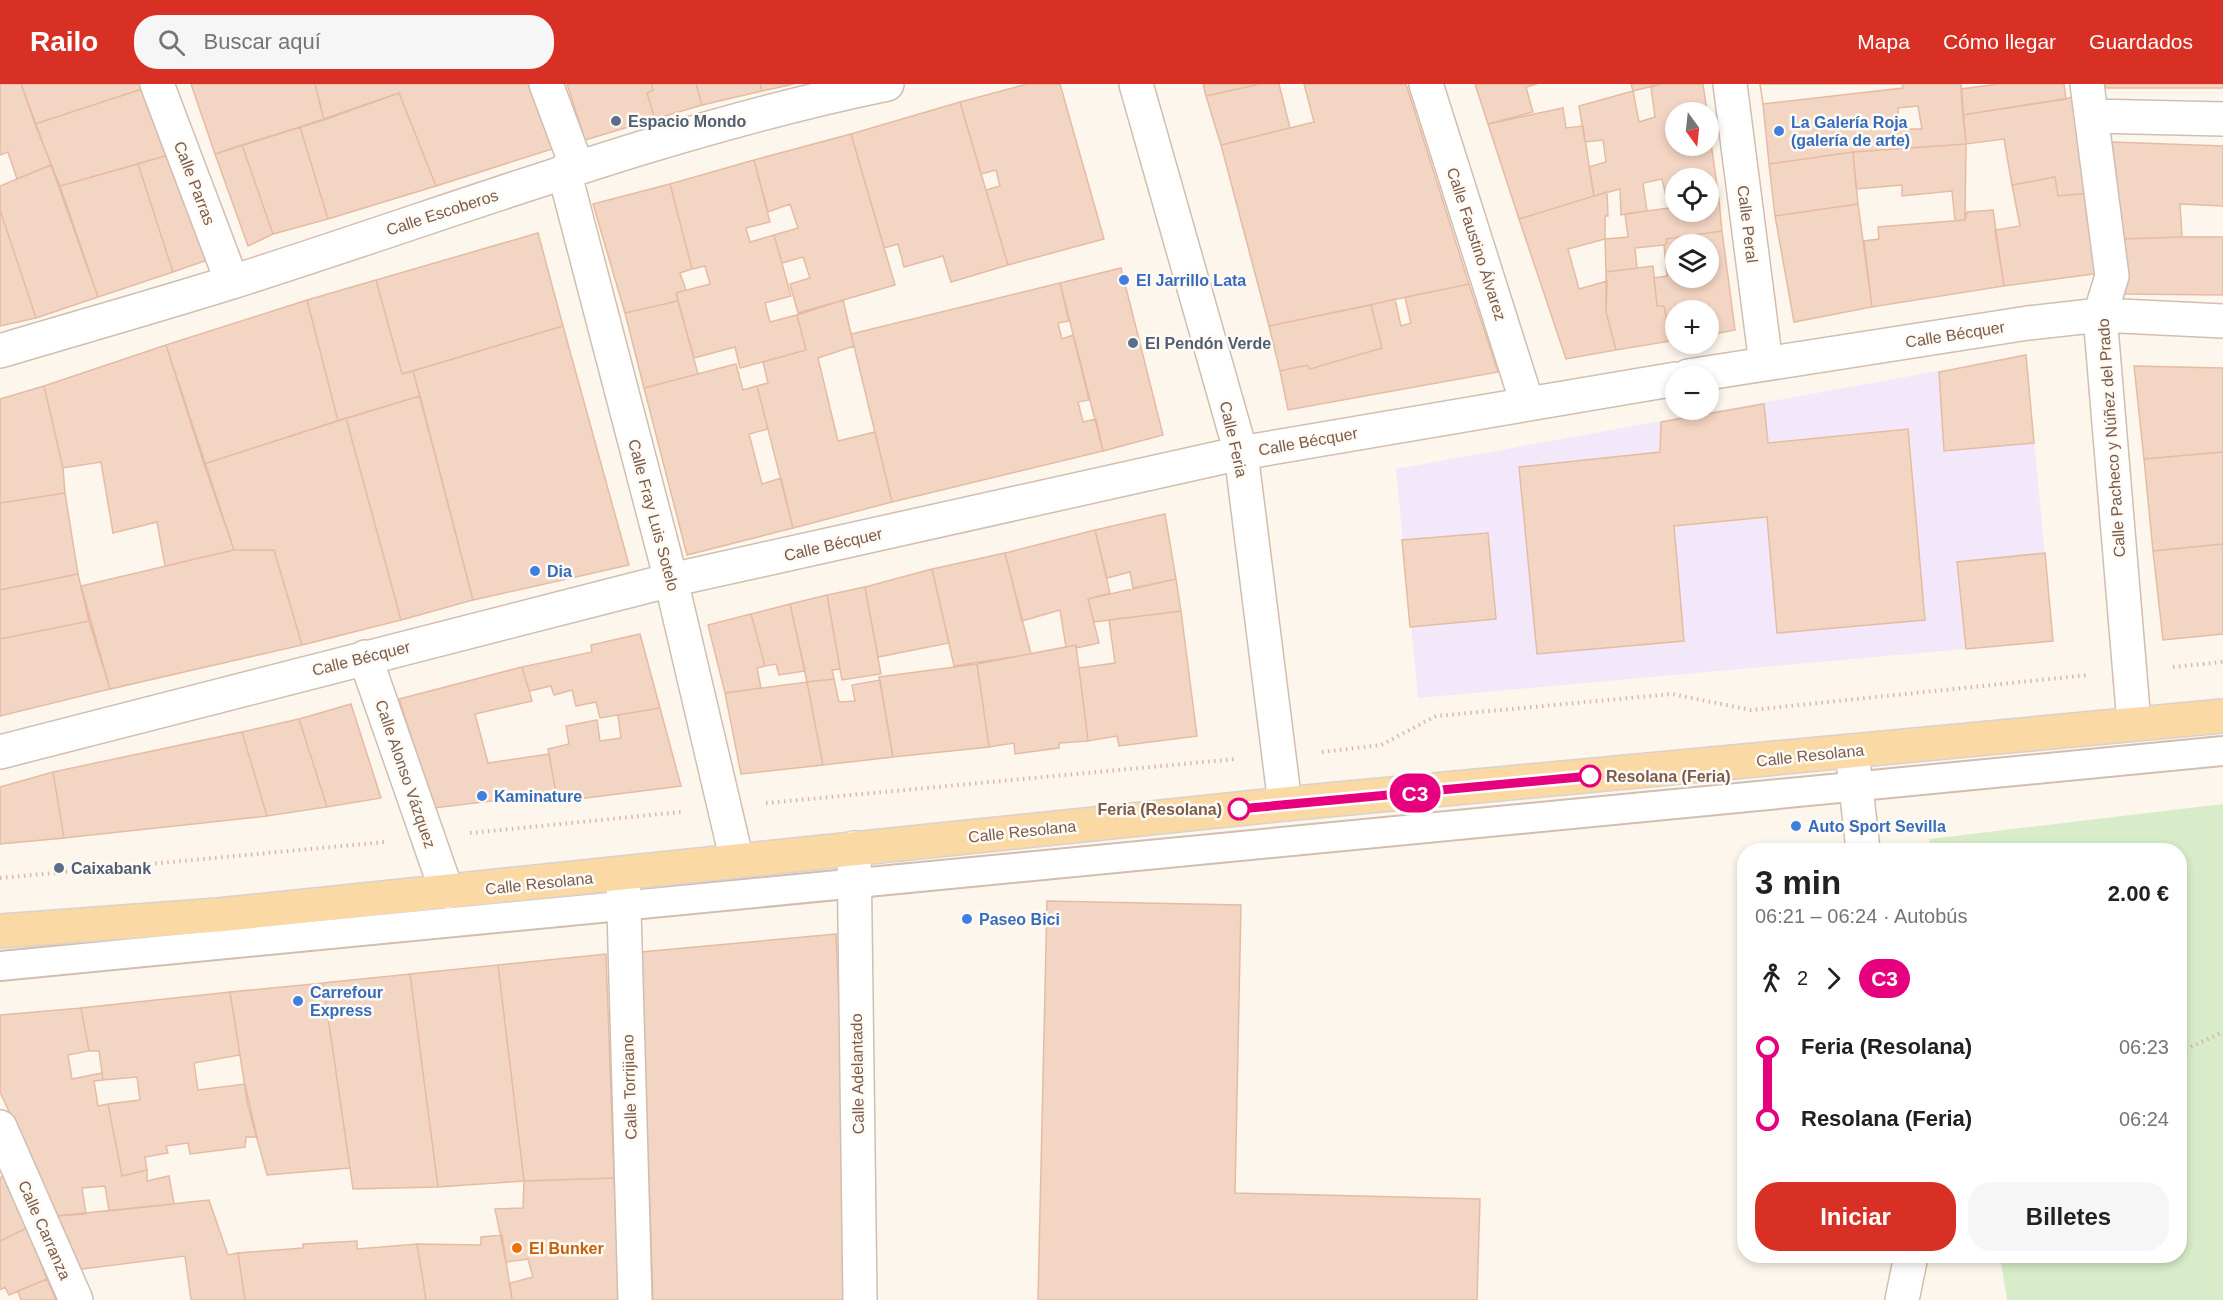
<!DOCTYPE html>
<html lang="es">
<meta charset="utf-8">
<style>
body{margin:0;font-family:Arial,sans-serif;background:#f6f6f6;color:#202124;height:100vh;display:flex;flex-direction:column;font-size:22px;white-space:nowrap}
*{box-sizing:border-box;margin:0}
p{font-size:20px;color:#757577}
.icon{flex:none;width:33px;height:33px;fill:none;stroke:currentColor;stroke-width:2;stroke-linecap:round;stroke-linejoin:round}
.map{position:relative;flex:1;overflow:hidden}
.sheet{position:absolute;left:1737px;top:759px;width:450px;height:420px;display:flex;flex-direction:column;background:#fff;border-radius:24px;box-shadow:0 3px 9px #0003}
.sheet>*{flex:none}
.badge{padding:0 12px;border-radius:20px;font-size:21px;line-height:39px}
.needle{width:39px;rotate:165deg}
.tools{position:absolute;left:1665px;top:18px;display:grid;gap:12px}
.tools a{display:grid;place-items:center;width:54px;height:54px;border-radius:50%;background:#fff;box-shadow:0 3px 9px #0003;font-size:30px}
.map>.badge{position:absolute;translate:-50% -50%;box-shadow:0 0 0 3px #fff}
.legs{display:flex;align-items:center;gap:9px;height:66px;padding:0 18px;font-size:20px}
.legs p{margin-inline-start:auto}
.summary{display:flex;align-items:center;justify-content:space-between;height:102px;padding:0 18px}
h1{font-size:33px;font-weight:700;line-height:45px}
.primary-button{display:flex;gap:12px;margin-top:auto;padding:12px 18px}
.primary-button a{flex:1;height:69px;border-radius:24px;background:#d93025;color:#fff;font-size:24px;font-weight:700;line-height:69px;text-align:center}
.primary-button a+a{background:#f6f6f6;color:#202124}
ul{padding:0 18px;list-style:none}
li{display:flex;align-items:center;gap:21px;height:72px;font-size:22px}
li i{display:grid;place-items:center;width:9px;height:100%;margin:0 8px;background:currentColor}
li i::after{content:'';width:15px;height:15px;margin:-8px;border:4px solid;border-radius:50%;background:#fff}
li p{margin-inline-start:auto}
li:first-child i{background:linear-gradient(#0000 50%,currentColor 0)}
li:last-child i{background:linear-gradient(currentColor 50%,#0000 0)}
header{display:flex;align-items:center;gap:36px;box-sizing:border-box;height:84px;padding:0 30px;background:#d93025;color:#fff}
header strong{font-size:28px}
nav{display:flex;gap:33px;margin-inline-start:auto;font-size:21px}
.search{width:420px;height:54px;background:#f6f6f6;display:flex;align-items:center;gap:15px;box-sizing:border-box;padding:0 21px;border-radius:24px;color:#757577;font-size:22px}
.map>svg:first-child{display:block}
.education{fill:#f3e8fa}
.green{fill:#d8ecc9}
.building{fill:#f3d5c3;stroke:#e6bba3;stroke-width:1.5;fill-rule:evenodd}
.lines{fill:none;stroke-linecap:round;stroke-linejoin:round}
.lane-casing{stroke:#d1beb0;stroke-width:32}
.street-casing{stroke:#d1beb0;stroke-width:36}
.primary-casing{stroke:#dad1cd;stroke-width:36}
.path{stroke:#d9b8a5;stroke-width:4;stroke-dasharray:1.5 4.5;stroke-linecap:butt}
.lane{stroke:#fff;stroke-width:28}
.street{stroke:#fff;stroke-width:33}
.primary{stroke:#fbd9a5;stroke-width:33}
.line-1-casing{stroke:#fff;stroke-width:14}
.line-1{stroke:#e6007e;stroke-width:9}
.service-dot{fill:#5c6f8a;stroke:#fffaf3;stroke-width:2}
.shop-dot{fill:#3f7fe0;stroke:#fffaf3;stroke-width:2}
.stop-1-dot{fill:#fff;stroke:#e6007e;stroke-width:3}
.food-dot{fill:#e8710a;stroke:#fffaf3;stroke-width:2}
.labels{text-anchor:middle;stroke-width:5;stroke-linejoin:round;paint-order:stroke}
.service-label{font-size:16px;font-weight:bold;fill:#4e5e75;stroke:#fffaf3;text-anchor:start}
.shop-label{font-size:16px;font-weight:bold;fill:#366cbe;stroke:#fffaf3;text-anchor:start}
.street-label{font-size:16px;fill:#7a5c4d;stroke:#fffaf3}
.stop-label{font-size:16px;font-weight:bold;fill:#7a5c4d;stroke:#fffaf3;text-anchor:start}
.food-label{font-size:16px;font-weight:bold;fill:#c56008;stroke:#fffaf3;text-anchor:start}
</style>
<header>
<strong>Railo</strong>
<div class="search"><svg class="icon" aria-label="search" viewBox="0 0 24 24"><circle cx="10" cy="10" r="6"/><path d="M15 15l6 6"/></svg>Buscar aquí</div>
<nav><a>Mapa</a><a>Cómo llegar</a><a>Guardados</a></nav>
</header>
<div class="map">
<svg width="2223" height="1216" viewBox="0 0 2223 1216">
<rect width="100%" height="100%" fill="#fdf6ec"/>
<path class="education" d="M2026,271L2053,557L1418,614L1396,385Z"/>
<path class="green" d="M2223,720V1216H2007L2000,1172H2180V766H1931L1929,755Z"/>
<path class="building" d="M0,0H21L51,81L17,95L8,68L0,71Z
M21,0H140L142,5L35,40Z
M191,0H315L324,36L215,70Z
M315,0H528L552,65L436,102L399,9L324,36Z
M567,0H651L653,6L647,9L655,35L585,56Z
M651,0H696L702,21L655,35L647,9L653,6Z
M696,0H760L762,7L702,21Z
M760,0H794L762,7Z
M1027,0H1060L1104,155L1008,181L986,106L1000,102L996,86L981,90L960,18Z
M1203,0H1260L1206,12Z
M1260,0H1279L1290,44L1221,61L1206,12Z
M1304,0H1406L1469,200L1269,242L1221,61L1314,38Z
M1475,0H1537L1526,3L1533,28L1488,40Z
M1631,0H1661L1633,7Z
M1661,0H1703L1707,28H1676V62H1708V38L1719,116L1708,117V94H1676V123L1669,125L1662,95L1643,99L1647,127L1621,131L1620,105L1594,112L1589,83L1606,78L1603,56L1585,58L1579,22L1633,7L1639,38L1655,33L1651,3Z
M1760,0H1902L1903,4L1763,20Z
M1760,0H1902L1903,4L1763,20Z
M1902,0H1961L1966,60L1853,68L1769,80L1763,20L1903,4ZM1918,22L1922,45H1899L1898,24Z
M1999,0H2064L2066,15L1963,31L1961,5Z
M2105,0H2223V4H2105Z
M142,5L172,70L60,102L35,40Z
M399,9L436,102L328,135L300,43Z
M2075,13L2090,109L2058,112L2055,93L2012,101L2004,55L1966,60L1963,31Z
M960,18L1008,181L951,198L943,172L904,183L898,160L884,164L851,50Z
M1563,24L1566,44L1583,42L1594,112L1519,135L1488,40Z
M300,43L328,135L273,150L242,61Z
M851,50L895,201L798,229L790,200L810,194L803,173L782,179L774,151L798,144L790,120L768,128L754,76Z
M2112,58L2223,62V122L2180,120L2182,153L2119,155Z
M1966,60L1965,136L1955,137L1952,107L1902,112V101L1856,105L1853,68Z
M242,61L273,150L248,162L215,70Z
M1853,68L1858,120L1775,132L1769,80Z
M172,70L210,175L173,188L138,80Z
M754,76L770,138L746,144L750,158L774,151L791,212L765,219L770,238L797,231L806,266L740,284L735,263L694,274L676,209L710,200L705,182L692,185L670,100Z
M138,80L173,188L98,213L60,102Z
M51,81L98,213L36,234L0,126V102Z
M2055,93L2058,112L2090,109L2100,189L2004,202L1995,146L2020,142L2012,101Z
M670,100L692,185L680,189L686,206L676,209L678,217L625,229L593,120Z
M1607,108L1608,132H1605V155L1568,165L1579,205L1607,197L1606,228L1616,266L1566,275L1519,135Z
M1719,116L1722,147L1666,155L1667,159L1664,161L1635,164L1637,184L1606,188L1605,155L1628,153L1625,130L1676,123V128H1708V117Z
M1858,120L1872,223L1794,238L1775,132Z
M0,126L36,234L0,242Z
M1993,126L2004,202L1872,223L1864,157L1879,155L1878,143L1965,136L1967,128Z
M1722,147L1735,246L1708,251V226H1676V256L1671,257L1664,222H1657L1654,194L1667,192L1664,161L1667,159L1666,155ZM1676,160H1708V194H1676Z
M538,149L563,242L402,290L376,196Z
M2182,153H2223V211L2125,210L2119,155Z
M1653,182L1657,222H1664L1671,257L1616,266L1606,228V188Z
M1121,184L1163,351L1103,367L1060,199Z
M376,196L402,290L413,287L420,312L338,337L307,216Z
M1060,199L1069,237L1058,239L1062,255L1073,251L1089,316L1078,318L1083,338L1096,335L1103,367L892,418L851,250Z
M1469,200L1498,288L1288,326L1280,287L1307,281L1310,285L1382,264L1371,221L1395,215L1401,242L1411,239L1405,213Z
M307,216L338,337L204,380L166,261Z
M843,216L854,262L818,274L838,357L875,348L892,418L793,444L757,302L768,299L763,278L806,266L797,231Z
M678,217L698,290L644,304L625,229Z
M1371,221L1382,264L1310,285L1307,281L1280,287L1269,242Z
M563,242L629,481L473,516L413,287Z
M166,261L234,466L165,482L157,438L113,449L101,378L63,384L44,302Z
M2026,271L2034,359L1944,367L1939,288Z
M736,280L743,306L757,302L768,345L749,350L762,400L781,394L793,444L687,471L644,304Z
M2134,282L2223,284V368L2144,375Z
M44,302L63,384L65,409L0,419V315Z
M420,312L473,516L401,536L346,334Z
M1764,320L1768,359L1908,345L1925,536L1777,549L1767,433L1674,442L1684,557L1537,570L1519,383L1660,368L1661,338Z
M346,334L401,536L302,561L274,466H234L204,380Z
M2223,368V460L2153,467L2144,375Z
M65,409L78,490L0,506V419Z
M1165,430L1176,495L1133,504L1130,488L1107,494L1095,446Z
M1095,446L1110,509L1088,515L1099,559L1076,564V561L1066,563L1060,526L1022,537L1005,469Z
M1488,449L1496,535L1410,543L1402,456Z
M2223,460V550L2163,556L2153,467Z
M234,466H274L302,561L110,605L81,502Z
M1005,469L1031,570L954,582L932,485Z
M2045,469L2053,557L1966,565L1957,478Z
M932,485L949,559L878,573L865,503Z
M78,490L89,537L0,555V506Z
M1176,495L1181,527L1094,538L1088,515Z
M865,503L881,590L842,596L827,511Z
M827,511L840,585L832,586L834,595L807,598L790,520Z
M790,520L805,587L779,591L776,580L765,582L751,530Z
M1181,527L1197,652L1119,662L1117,652L1088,657L1079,584L1115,579L1109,536Z
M751,530L765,582L757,584L761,604L725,609L708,541Z
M89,537L110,605L0,632V555Z
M640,550L660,624L600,634L596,618L576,622L572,606L554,611L551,602L529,607L522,583L592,568L591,561Z
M1076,561L1088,657L1059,659V664L1015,670L1014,659L989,663L977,580Z
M977,580L989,663L893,673L879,593Z
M522,583L532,617L475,630L488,679L549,670L556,709L434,724L399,615Z
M834,595L839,618L855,617L852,601L880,596L893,673L823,681L807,598Z
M807,598L823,681L741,690L725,609Z
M351,620L381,714L327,723L299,635Z
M660,624L681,702L570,716L568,707L556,709L548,665L569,660L566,642L597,636L600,657L621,654L618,631Z
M299,635L327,723L267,732L242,648Z
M242,648L267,732L64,754L53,688Z
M53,688L64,754L0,760V703Z
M2166,760L2167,766H2117Z
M1047,817L1241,821L1235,1109L1480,1115L1477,1216H1038Z
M836,850L852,1216H653L641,868Z
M606,870L614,1094L524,1097L498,881Z
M498,881L524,1097L438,1103L410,890Z
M410,890L438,1103L353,1105L323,899Z
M323,899L350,1084L267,1091L248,1022L230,908Z
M230,908L240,971L194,979L198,1006L245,1000L257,1053H246L245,1063L190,1070L188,1059L166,1062L168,1069L145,1073L147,1086L122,1092L108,1020L140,1016L137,993L103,996L99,967H89L81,924Z
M81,924L89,967L68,971L72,995L102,989L103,996L94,997L98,1022L108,1020L122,1092L147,1086V1097L169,1092L174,1120L109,1127L105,1102L82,1104L86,1130L57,1132L0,1008V931Z
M3,1092L27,1144L0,1157V1094Z
M614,1094L619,1216H512L510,1199L533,1193L528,1175L506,1178L495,1125L523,1124L524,1097Z
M209,1116L228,1171L238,1169L245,1216H191L185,1172L75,1186L57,1132Z
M27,1144L47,1195L9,1211L5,1203L0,1206V1157Z
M502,1151L512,1216H426L417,1160L481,1161V1153Z
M357,1157V1165L417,1160L426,1216H245L238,1169L303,1164V1160Z
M47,1195L56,1216H21L18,1207Z"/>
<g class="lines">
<g class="lane-casing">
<path id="lane" d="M0,882L2223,667"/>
</g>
<g class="street-casing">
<path id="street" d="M157,0L232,198
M546,0L577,83
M1136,0L1241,369L1285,720
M1426,0L1527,319
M1730,0L1766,280
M2087,0L2112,192L2100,231L2134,639
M2092,32L2223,35
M564,87L671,496L737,777
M0,267C77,244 155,222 232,198C450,129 664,46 887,0
M1688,292L2028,239L2100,231L2223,237
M365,573L447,808
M1852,667L1863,766
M0,668L671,496L1241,369L1676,295
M854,764L860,1216
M623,790L635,1216
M0,1043L76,1216
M1902,1216L1911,1172"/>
</g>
<g class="primary-casing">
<path id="primary" d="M0,847L218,831L1285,720L2223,632"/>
</g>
<path class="path" d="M2173,583L2223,578
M1322,668L1381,661L1436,632L1672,610L1751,626L2088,591
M766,719L1236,675
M470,749L681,728
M0,794L385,758
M2180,968L2223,948"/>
<use href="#lane" class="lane"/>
<use href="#street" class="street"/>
<use href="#primary" class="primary"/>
</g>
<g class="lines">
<g class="line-1-casing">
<path id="line-1" d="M1239,725L1590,692"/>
</g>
<use href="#line-1" class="line-1"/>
</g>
<g class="service-dot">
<circle cx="616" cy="37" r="6"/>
<circle cx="1133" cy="259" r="6"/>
<circle cx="59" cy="784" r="6"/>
</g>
<g class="shop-dot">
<circle cx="1779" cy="47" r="6"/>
<circle cx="1124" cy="196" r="6"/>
<circle cx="535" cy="487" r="6"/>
<circle cx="482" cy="712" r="6"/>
<circle cx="1796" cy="742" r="6"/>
<circle cx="967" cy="835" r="6"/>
<circle cx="298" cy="917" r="6"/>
</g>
<g class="stop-1-dot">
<circle cx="1590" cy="692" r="10"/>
<circle cx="1239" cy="725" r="10"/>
</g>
<circle class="food-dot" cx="517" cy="1164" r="6"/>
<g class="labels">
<g class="service-label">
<text x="628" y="43">Espacio Mondo</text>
<text x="1145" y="265">El Pendón Verde</text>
<text x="71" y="790">Caixabank</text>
</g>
<g class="shop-label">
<text x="1791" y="44">La Galería Roja<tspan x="1791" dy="18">(galería de arte)</tspan></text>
<text x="1136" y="202">El Jarrillo Lata</text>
<text x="547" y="493">Dia</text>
<text x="494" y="718">Kaminature</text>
<text x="1808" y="748">Auto Sport Sevilla</text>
<text x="979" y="841">Paseo Bici</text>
<text x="310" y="914">Carrefour<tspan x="310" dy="18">Express</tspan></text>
</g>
<g class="street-label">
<text transform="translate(195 99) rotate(69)" y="6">Calle Parras</text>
<text transform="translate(442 128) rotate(-18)" y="6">Calle Escoberos</text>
<text transform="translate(1748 140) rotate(83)" y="6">Calle Peral</text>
<text transform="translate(1477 160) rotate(72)" y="6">Calle Faustino Álvarez</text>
<text transform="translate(1955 250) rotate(-9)" y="6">Calle Bécquer</text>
<text transform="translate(2111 354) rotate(-94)" y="6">Calle Pacheco y Núñez del Prado</text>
<text transform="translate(1234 355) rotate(77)" y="6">Calle Feria</text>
<text transform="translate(1308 357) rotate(-10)" y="6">Calle Bécquer</text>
<text transform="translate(654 431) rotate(75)" y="6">Calle Fray Luis Sotelo</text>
<text transform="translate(833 460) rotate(-13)" y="6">Calle Bécquer</text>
<text transform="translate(361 574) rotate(-14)" y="6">Calle Bécquer</text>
<text transform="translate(1810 671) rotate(-6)" y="6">Calle Resolana</text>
<text transform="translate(406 690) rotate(71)" y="6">Calle Alonso Vázquez</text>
<text transform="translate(1022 747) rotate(-6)" y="6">Calle Resolana</text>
<text transform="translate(539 799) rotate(-6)" y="6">Calle Resolana</text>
<text transform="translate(857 990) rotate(-91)" y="6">Calle Adelantado</text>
<text transform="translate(629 1003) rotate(-92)" y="6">Calle Torrijiano</text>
<text transform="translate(45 1146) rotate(66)" y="6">Calle Carranza</text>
</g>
<g class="stop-label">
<text x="1606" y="698">Resolana (Feria)</text>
<text x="1222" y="731" text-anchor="end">Feria (Resolana)</text>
</g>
<g class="food-label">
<text x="529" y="1170">El Bunker</text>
</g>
</g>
</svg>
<div class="tools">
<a><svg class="needle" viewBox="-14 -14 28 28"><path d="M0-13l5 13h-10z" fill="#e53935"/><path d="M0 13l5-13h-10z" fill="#757577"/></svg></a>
<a><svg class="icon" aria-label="locate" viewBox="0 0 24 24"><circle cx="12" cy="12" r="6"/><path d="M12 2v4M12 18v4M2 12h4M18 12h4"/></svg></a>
<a><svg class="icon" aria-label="layers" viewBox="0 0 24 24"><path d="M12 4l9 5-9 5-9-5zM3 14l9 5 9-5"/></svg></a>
<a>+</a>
<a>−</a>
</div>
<b class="badge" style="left:1415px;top:709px;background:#e6007e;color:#fff">C3</b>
<section class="sheet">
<div class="summary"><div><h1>3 min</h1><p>06:21 – 06:24 · Autobús</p></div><b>2.00 €</b></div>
<div class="legs"><svg class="icon" aria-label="walk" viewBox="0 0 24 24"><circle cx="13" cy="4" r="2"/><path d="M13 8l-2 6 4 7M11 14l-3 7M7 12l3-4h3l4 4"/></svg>2<svg class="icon" aria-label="forward" viewBox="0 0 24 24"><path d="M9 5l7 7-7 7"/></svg><b class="badge" style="background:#e6007e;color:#fff">C3</b></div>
<ul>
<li><i style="color:#e6007e"></i><b>Feria (Resolana)</b><p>06:23</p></li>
<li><i style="color:#e6007e"></i><b>Resolana (Feria)</b><p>06:24</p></li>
</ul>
<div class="primary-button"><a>Iniciar</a><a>Billetes</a></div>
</section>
</div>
